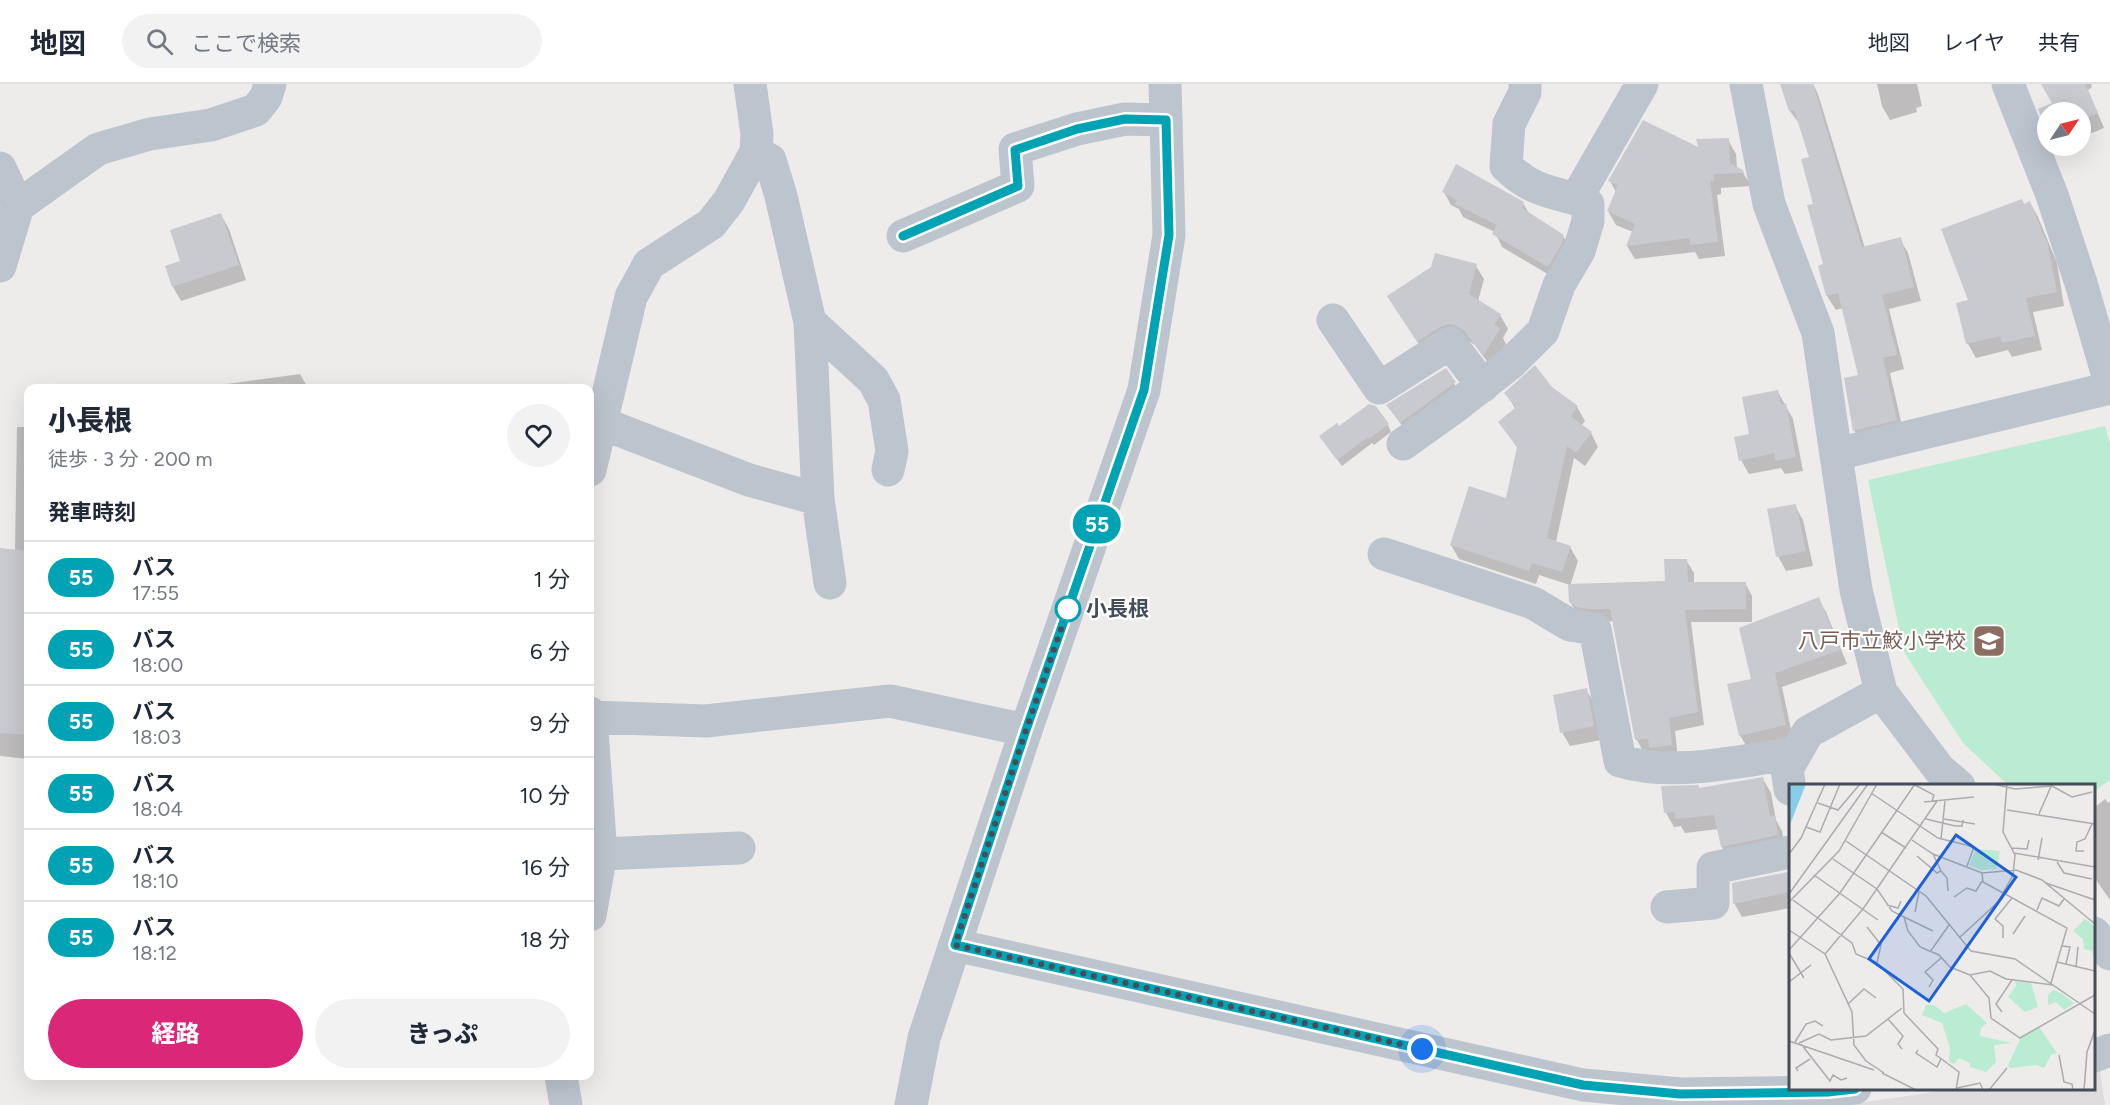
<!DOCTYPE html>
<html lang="ja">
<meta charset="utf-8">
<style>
body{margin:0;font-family:Figtree,"Noto Sans JP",sans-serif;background:#f2f2f3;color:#1f2937;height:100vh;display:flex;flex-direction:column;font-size:22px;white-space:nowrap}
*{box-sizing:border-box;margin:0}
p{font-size:20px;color:#747a83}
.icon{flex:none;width:33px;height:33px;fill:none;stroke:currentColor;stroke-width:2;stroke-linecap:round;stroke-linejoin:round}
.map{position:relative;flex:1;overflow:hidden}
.details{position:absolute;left:24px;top:300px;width:570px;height:696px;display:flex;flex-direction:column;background:#fff;border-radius:12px;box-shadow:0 6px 24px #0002}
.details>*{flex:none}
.badge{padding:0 12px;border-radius:20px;font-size:21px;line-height:39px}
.needle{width:39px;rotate:55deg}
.controls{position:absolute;left:2037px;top:18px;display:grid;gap:12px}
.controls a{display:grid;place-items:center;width:54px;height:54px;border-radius:50%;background:#fff;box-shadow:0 6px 24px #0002;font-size:30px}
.you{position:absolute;width:30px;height:30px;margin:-15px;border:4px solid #fff;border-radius:50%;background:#1a73e8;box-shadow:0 0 0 9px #1a73e833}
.map>.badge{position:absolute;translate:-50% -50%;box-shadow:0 0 0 3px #fff}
h2{padding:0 24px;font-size:22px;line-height:54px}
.round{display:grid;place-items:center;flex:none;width:63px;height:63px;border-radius:32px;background:#f2f2f3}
.headline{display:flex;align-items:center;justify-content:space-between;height:102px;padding:0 24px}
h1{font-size:28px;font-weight:800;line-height:45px}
.primary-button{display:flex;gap:12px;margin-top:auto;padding:12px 24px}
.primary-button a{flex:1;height:69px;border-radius:36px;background:#db2777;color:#fff;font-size:24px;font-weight:800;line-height:69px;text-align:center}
.primary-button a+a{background:#f2f2f3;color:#1f2937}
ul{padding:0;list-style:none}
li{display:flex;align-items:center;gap:18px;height:72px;padding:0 24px;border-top:2px solid #e0e1e3}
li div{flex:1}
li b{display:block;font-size:22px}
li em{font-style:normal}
li .badge{min-width:66px;font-weight:700;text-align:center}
header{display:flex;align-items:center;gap:36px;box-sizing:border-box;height:84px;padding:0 30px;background:#fff;border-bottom:2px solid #e0e1e3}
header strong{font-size:28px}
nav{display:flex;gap:33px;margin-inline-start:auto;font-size:21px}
.search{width:420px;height:54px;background:#f2f2f3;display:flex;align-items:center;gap:15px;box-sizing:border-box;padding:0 21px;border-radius:33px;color:#747a83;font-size:22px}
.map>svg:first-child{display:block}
.education{fill:#dfdcdd}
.green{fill:#b9ecd0}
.shadow{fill:#0003}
.building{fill:#c8cad0}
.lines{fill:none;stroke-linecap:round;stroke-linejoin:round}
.minor{stroke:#bcc4cd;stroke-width:33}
.tertiary{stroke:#bcc4cd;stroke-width:33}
.line-casing{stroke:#fff;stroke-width:14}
.line{stroke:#00a3b4;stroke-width:9}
.walk{stroke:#444d58;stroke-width:6;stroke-dasharray:0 10.8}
.stop-dot{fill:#fff;stroke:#00a3b4;stroke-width:3}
.labels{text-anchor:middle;stroke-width:4.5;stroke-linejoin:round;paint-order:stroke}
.stop-label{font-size:21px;font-weight:bold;fill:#444d58;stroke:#fff;text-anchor:start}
.education-label{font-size:21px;fill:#785e54;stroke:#fff;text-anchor:end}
.inset-road{fill:none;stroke:#aaacb0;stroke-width:1.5}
.view{fill:#1d61d5;fill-opacity:0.15;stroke:#1d61d5;stroke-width:3}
.inset-edge{fill:none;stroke:#444d58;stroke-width:3}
</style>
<header>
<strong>地図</strong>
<div class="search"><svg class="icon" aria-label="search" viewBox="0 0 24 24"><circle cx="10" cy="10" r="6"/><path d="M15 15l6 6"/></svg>ここで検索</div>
<nav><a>地図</a><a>レイヤ</a><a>共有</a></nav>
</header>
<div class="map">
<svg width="2110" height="1021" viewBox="0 0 2110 1021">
<rect width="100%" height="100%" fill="#eeebeb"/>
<path class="education" d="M2094,986H2100L2105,1021H1845L1962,1004H2094Z"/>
<path class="green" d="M2105,342L2110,361V696L2094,707V702L2008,701L1963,659L1904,568L1868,396Z"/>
<path class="shadow" d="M1796,0H1813L1818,10L1865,164L1900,155L1908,169L1921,217L1889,225L1904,285L1890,289L1904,351L1862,361L1854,346L1860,292L1843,224L1836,226L1827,212L1820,183L1825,182L1815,121L1811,74L1800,41L1790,27L1783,4Z
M1877,0H1917L1922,22L1916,24L1917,28L1890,36L1882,22Z
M2043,0H2091L2092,3L2088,6L2104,44L2080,54V28H2048L2040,26L2054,19Z
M1728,56L1736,70L1737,84L1742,87L1751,102L1721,104V110L1717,111L1725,172L1699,175L1695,168L1635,175L1627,162L1633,148L1616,141L1608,127L1616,108L1610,97Z
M1444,108L1523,119L1530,131L1563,152L1571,165L1556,195L1502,163L1495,148L1463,133L1459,125L1451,121Z
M2030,119L2038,133L2057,179L2064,222L2033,228L2042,266L2012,273L2008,266L1976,274L1968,260L1958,220L1970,218L2024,121Z
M221,131L229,145L246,196L181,217L173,203L170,181L182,178Z
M1476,182L1484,195L1478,217L1500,231L1508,245L1503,254L1506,260L1492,284L1475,261L1466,255L1426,271L1397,226Z
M1445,286L1461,310L1407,349L1388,321Z
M300,290L308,304H198Z
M1551,304L1577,323L1585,337L1581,342L1591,349L1598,363L1585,382L1574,374L1556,458L1570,463L1578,477L1570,502L1666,498L1686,476L1694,489V499H1745L1752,512V538H1691L1704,641L1675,647L1678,674L1644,669L1637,656L1614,537L1598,538L1578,531L1570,518V501L1539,491L1536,500L1459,475L1451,461L1507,416L1518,365L1500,338L1516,326L1506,309Z
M1778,308L1793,335L1803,387L1785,390L1781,384L1749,390L1741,376L1751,351Z
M1388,341L1391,348L1374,361L1372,359L1342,382L1325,359L1339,344Z
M17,343H28V675L0,672V466L15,467Z
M1795,422L1803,436L1813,482L1786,487L1778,472Z
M1818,515L1826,528L1847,580L1782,603L1793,655L1748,665L1740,651L1753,597Z
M1586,606L1595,620L1601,656L1570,662L1562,648Z
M1763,695L1771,709L1776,736L1782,747L1785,765L1730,777L1722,763L1719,745L1685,749L1681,742L1674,743L1666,729L1700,705Z
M2105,715L2108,719L2110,717V816L2094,793V724Z
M1787,789L1790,795V824L1742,833L1734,819Z"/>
<path class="building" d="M1780,0H1813L1862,163L1901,153L1914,203L1882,211L1897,271L1883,274L1897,336L1853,347L1844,294L1858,291L1838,209L1826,212L1818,182L1823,180L1807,121L1813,120L1801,75L1809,73L1794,26L1789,27Z
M2041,0H2085L2098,29L2080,37V28H2048V48L2038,25L2052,19Z
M1643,36L1698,63L1696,55L1729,54L1730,79L1743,86L1744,89L1714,90V97H1710L1718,158L1690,161V154L1626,162L1635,140L1607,127L1618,101L1608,97Z
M1456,80L1524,118L1522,124L1564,151L1562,159L1548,183L1492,150L1497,141L1454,120L1457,116L1442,108Z
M2022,115L2024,120L2030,117L2046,157H2047L2057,208L2026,214L2035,252L2002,259L2000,252L1966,260L1956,219L1968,216L1941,145Z
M221,129L239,181L172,203L165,182L180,177L170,146Z
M1435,169L1477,180L1469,210L1501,230L1494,241L1500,245L1483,272L1465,248L1457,242L1448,240L1440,243L1417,258L1387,212L1431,183Z
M1535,281L1552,303L1578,322L1571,332L1592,348L1576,369L1567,362L1547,454L1571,462L1562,488L1532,479L1529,487L1450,461L1469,402L1506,414L1517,363L1498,338L1516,323L1504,309Z
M1446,284L1456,298L1400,339L1386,321Z
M1778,306L1781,320L1786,319L1796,373L1775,377L1774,369L1739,377L1734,353L1749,350L1742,313Z
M1369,320L1376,322L1389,340L1369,355L1368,353L1337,376L1319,352L1337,339L1339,342Z
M1796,420L1806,467L1776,473L1767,425Z
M0,464L28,467V651L0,649Z
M1664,475H1687L1688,498H1746V525L1685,526L1698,628L1669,634L1672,661L1651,664L1649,663L1648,655L1635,656L1610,525H1589L1576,523L1569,518L1568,500L1665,497Z
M1819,513L1840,566L1775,589L1786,641L1739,652L1727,600L1751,595L1739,544Z
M1587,604L1594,642L1560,649L1553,611Z
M1763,693L1770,732L1775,731L1778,751L1721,763L1714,731L1675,735L1674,728L1664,729L1661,702L1699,701V704Z
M1788,788L1791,808L1733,820L1732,799Z"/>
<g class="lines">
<path class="minor" d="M1525,0V8L1509,40L1506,82C1530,105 1546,107 1576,115L1642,0
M1746,0L1769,120L1818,249L1856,506L1881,608L1939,685L1959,702
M2008,0L2052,111L2081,199L2110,299
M756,68L770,76L781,112L810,238L818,415L830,499
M0,84L18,122L0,182
M18,122L98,65L150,50L211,41L256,26L266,13L270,0
M903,152L1018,102L1015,65L1077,45L1125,35L1166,36
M1333,236L1379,304L1450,259L1483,302
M810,238L873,296L884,316L892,367L888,386
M601,339L749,396L818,415
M1403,360L1456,322L1511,279L1543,247L1559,201L1579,167L1588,137V120L1576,115
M1837,370L2110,304
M590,386L631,213L649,180L711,140L729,117L756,68L757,50L750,0
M1384,470L1533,519L1570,541L1595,545L1620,677C1677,693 1738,677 1796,669
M590,629L591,633L601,770L590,831
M590,633L706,637L890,617L1026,646
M1790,705L1787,685L1808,648L1881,608
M601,770L739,764
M1667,823L1713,819V784L1790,768
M2094,849L2110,870
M955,861L1583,1001L1680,1010L1828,1008L1855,1004
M2094,972L2110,966
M561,992L566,1021"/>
<path class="tertiary" d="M911,1021L924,954L1026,646L1144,306L1169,151L1165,0"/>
</g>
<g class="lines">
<g class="line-casing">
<path id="line" d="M903,152L1018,102L1015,66L1077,45L1125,35L1166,36L1169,151L1144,306L1026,646L955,861L1583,1001L1680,1010L1828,1008L1855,1005"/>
</g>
<use href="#line" class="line"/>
<path class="walk" d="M1068,525L1026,646L955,861L1422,965"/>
</g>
<defs>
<g id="school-square" transform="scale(1.725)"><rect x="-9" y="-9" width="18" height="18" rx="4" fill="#8d6e63" stroke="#fff"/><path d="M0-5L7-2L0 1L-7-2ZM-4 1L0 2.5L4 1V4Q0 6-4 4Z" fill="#fff"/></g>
</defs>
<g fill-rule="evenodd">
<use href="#school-square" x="1989" y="557"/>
</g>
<circle class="stop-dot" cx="1068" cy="525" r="12"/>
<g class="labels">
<g class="stop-label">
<text x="1086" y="532">小長根</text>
</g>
<g class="education-label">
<text x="1966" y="564">八戸市立鮫小学校</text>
</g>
</g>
<g transform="translate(1789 700)">
<rect width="306" height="306" fill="#eeebeb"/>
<path d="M187,65L211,67L208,85L192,86L180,81ZM296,135L306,142V178L303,167L295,165L294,155L284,147ZM226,197L242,199L249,223L236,228L219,213L227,202ZM264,206L272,209L285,219L275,226L267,218L259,221V211ZM177,220L198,239L192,244L191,252L223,259L205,261L207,278L197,288L181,283V279L170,274L165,280L160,277L161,264L153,239L133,231L137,221H145L155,229ZM250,243L268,269L262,271L255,284L247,281L221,284L219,281L232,254Z" fill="#b9ecd0"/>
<path d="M0,0H17L0,43Z" fill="#87cde8"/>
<path class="inset-road" d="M204,0L226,5L263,2L283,13L303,8M126,1L145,11L143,17M82,9L149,54L185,63L178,82M135,18L185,13M29,19L49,26L71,0M218,26L306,40M250,30L263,0M137,35L166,42H173L174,36M155,35L186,40M17,43L31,48L51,0M92,48L117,64M152,55L156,17M123,56L144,70L193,89L227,86L253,96L306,140M57,57L137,112L182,167L226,175L306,230M222,64L238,65L240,56M295,67H287L288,58L296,55L303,40M225,69L306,83M0,70L12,54L36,0M128,72L148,89L152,87L144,70M44,75L88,105L103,127L115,133L119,147L131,163L150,171L161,183L181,191L201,187L217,195L264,201M249,76L253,54M268,78L275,89L303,95M152,87L158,94L159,107M193,89L194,98L278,144L262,199M25,91L89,136M257,99L306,116M0,110L79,0M165,113L178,104L187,107L193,97M4,116L63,159L67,170L88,179L114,205L115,229L149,265L147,271L170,288L167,306M0,118L50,67L88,0M98,121L109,124L112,117M248,126L253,114L270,122L275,115M126,128L130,108M115,133L144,147M78,143L92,161L88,179M0,146L36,170L63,228L65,261L77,277L95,289M224,150L236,132M170,154L209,118L224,91L226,71L214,48L218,0M214,154V142L206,135L223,114M273,162L281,163L277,180M0,166L51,109L126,0M141,168L160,141M0,169L15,194M36,170L74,125L148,17M268,178L306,187M287,183L289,163M181,191L200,214L202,234L231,254L306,211M0,198L22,181M140,203L144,196L136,188L152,174M59,220L75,205L87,214M213,228L207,220L223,196M99,235L114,252L109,260L113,265M0,257L85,286M6,258L17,240L26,237L34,242M10,259L30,250L42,256L77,252L113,224M12,260L41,297L44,291L52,296L58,294M129,266L127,269L148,283L152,275M270,271L275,298L283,300L284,306M9,287L7,284L21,275M93,289L127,306M168,304L191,299L194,306M200,306L218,284M295,306L298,268L306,246"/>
<path class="view" d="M167,51L227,93L140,217L80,175Z"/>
<rect width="306" height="306" class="inset-edge"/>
</g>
</svg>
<div class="controls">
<a><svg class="needle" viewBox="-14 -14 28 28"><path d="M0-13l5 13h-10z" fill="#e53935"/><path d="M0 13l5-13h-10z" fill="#747a83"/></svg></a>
</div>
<div class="you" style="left:1422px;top:965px"></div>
<b class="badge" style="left:1097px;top:440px;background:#00a3b4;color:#fff">55</b>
<section class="details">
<div class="headline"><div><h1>小長根</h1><p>徒歩 · 3 分 · 200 m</p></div><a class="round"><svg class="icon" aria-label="heart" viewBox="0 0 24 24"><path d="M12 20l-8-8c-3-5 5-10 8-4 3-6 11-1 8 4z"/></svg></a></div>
<h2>発車時刻</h2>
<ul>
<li><span class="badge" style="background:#00a3b4;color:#fff">55</span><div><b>バス</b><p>17:55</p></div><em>1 分</em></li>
<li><span class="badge" style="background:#00a3b4;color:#fff">55</span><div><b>バス</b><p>18:00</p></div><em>6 分</em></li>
<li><span class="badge" style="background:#00a3b4;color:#fff">55</span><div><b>バス</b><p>18:03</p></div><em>9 分</em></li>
<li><span class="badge" style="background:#00a3b4;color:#fff">55</span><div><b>バス</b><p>18:04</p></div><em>10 分</em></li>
<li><span class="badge" style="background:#00a3b4;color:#fff">55</span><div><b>バス</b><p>18:10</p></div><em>16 分</em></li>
<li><span class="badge" style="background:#00a3b4;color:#fff">55</span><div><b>バス</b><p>18:12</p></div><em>18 分</em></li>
</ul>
<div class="primary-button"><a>経路</a><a>きっぷ</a></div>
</section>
</div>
